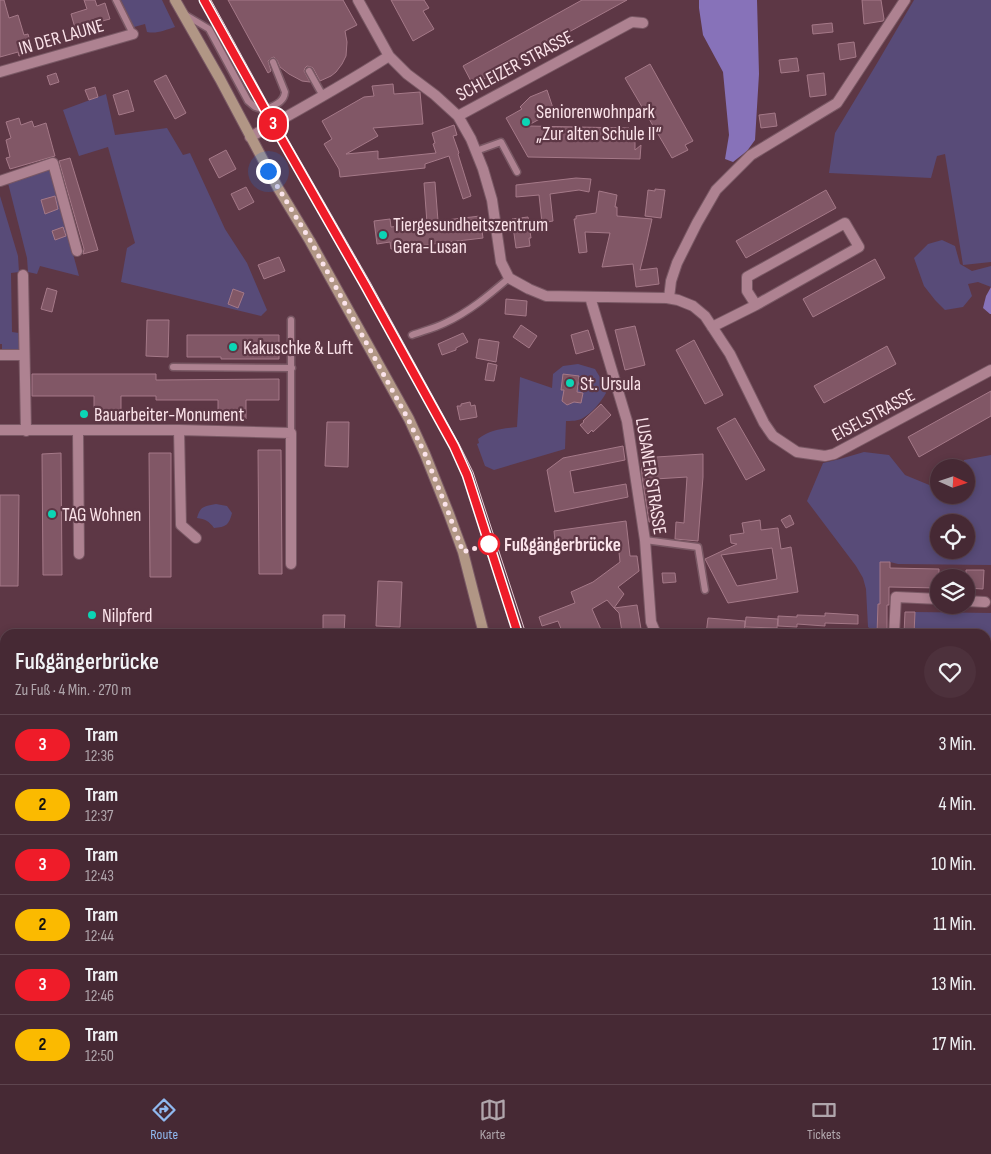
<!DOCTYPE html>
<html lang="de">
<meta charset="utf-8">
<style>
body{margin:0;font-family:"Sofia Sans Condensed",sans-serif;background:#4d313c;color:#f1f3f6;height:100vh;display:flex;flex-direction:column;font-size:19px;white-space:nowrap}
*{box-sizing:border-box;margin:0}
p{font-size:16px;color:#b0a6ac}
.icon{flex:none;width:28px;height:28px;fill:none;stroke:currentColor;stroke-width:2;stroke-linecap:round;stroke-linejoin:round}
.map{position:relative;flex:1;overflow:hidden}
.side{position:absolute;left:0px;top:629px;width:991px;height:456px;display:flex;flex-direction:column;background:#462934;border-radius:15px 15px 0 0;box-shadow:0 2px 8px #0003,0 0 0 1px #5e454f}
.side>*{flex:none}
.badge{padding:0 10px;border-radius:16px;font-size:18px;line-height:32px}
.needle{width:32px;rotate:93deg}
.tools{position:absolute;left:930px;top:459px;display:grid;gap:10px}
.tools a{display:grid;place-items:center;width:45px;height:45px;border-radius:50%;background:#462934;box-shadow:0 2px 8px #0003,0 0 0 1px #5e454f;font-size:25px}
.you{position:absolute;width:25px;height:25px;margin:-12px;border:4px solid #fff;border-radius:50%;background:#1a73e8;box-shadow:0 0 0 8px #1a73e833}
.map>.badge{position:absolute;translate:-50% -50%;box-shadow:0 0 0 2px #fff}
.round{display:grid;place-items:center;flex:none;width:52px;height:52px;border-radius:26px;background:#4d313c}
.headline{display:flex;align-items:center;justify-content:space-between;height:85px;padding:0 15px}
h1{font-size:24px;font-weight:600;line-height:38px}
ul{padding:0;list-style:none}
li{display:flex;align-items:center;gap:15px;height:60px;padding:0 15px;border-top:1px solid #5e454f}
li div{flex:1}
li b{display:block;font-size:19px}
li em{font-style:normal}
li .badge{min-width:55px;font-weight:700;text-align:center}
.menu{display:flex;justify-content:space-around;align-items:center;height:70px;border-top:1px solid #5e454f;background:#462934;font-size:14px;color:#b0a6ac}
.menu a{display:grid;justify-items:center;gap:2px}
.menu .current{color:#90b9f0}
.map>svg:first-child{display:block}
.green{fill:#584b78;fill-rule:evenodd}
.forest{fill:#8772b9}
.building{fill:#815766;stroke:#a57988;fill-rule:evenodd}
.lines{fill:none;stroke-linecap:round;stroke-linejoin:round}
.lane-casing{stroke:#795864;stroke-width:9}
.street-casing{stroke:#795864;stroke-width:12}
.secondary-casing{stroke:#795864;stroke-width:12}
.primary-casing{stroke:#795864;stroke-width:15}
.lane{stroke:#ae8291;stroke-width:6}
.street{stroke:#ae8291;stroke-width:10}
.secondary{stroke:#b19685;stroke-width:10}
.primary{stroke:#b3aa78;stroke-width:12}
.tram{stroke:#e4cad2;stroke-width:1}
.line-casing{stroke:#fff;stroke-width:11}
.line{stroke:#ef1c29;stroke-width:8}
.walk{stroke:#fbe3ea;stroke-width:5;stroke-dasharray:0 9}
.poi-dot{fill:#0bd5b5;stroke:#5d3745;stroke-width:2}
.stop-dot{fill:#fff;stroke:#ef1c29;stroke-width:2.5}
.labels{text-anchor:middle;stroke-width:4.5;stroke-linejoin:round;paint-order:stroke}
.street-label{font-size:19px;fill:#fbe3ea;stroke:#5d3745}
.poi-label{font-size:19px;fill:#fbe3ea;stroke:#5d3745;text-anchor:start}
.stop-label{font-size:19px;font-weight:bold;fill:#fbe3ea;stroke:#5d3745;text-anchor:start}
</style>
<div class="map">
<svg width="991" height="1084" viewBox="0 0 991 1084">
<rect width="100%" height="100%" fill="#5d3745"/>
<path class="green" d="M121,0H162L175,27C165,30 157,34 147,32L145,24L134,27Z
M914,0H991V262L963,265L945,154L937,156L931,178L829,173L835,133L876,65Z
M106,94L115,135L167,128L183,155L190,153L225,229L247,263L267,310L261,316L121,282L127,248L135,243L108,147L79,156L63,110Z
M50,169L79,276L40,266L37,274L28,272L27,258L8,183Z
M0,196L18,256L19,272L11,273L12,332L19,333V349L2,350V344H0Z
M942,240L955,246L960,264L972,271L991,266V287L978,282L968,284L972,296L963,307L945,310L935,300L924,286L914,258L928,244Z
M578,364L595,369L601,379L606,393C601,402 592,413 583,418C578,421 571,421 566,421L565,449L494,470L485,466L477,444L479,443L478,439C492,429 501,429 517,427L520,377L552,388L553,374L563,366Z
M864,452L889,455L905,475L939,489V495H953L961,498V495H966V468L963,467L964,460L991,455V565L898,564L890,562H881L880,604L878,605L877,634L868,627L866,589L863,578L856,566L807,501L823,463L840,459ZM939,522H966V550H939Z
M216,504L227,506L232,513C229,525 226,527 214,528C209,521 205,519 197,518C200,506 205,506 216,504Z
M915,612L991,613V653H986V634H914Z
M0,881H5V1071L0,1073Z
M154,1080H194V1084H144Z"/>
<path class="forest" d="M699,0H757L759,74L755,140L747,151L733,162L725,159L729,135L723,72L703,35L699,8Z
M991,287V314H990L983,308L986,296Z"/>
<path class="building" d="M0,0H4L9,18L18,15L24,35L28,34L33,52L19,56L18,52L0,57Z
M84,0H95L97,6L105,3L110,19L75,28L71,14L87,9Z
M228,0H343L357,25L345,31L347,42L346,56L342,64L336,72L331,76L320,81L313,68L311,67L307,66L305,68L304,71L310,82L302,81L289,74L280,67L277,60L274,57L271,58L268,61L271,71L268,73Z
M391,0H424L429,8L423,11L434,29L413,41Z
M582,0H627L473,85L463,66Z
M862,0H881L884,19L883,21L864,24Z
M832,23L833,32L813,34L812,25Z
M854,42L856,57L840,60L838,44Z
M797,58L799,71L781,73L779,60Z
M650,64L693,141L685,145L688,150L672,158L625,78Z
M56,73L59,82L50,85L47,76Z
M824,73L826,95L810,97L807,75Z
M166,75L186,113L175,119L154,81Z
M393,84L394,94L420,92L423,124L373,128L378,136L346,154L378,151V159L436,153L433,144L435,143L432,133L454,125L457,135L453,136L459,153L458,154L471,196L463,199L449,156L425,164V168L340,177L339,169L324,144L332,139L322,121L364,97L374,96L372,86Z
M95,87L98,97L89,100L85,90Z
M128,90L134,111L119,115L113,95Z
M547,90L554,111L527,126L629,128V138H635V150L641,145L640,159L528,157L506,118L522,109L520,107L530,97Z
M775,113L777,126L761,128L759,115Z
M19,118L21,125L32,121L34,127L46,123L55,156L10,169L6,158L10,157L6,140L11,138L6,122Z
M226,150L236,169L219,178L209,159Z
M70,158L98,250L83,254L84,249L59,161Z
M576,178L591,179L589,192L579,190L550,194L553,221L542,223L539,195L516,197V185Z
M435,182L438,221L480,216L483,238L391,249L390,242L377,244L374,221L390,219L391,227L427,223L424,183Z
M246,187L254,202L239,210L231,194Z
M655,189L665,190L661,218L645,216L648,190L655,191Z
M826,190L836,208L746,258L736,241Z
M599,191L617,195L615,207H617V216L652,219L646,246L640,270L657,268L659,284L636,287L633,264L602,267L610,233L585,232L587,252L579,253L574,219H576V216L596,213Z
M55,196L58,209L45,214L41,200Z
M528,217L531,238H529L530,246L516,248L512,219Z
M63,227L66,236L55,240L52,231Z
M279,257L285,271L264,279L258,265Z
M875,259L885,278L813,317L803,299Z
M47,288L57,291L52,312L41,309Z
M233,289L244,293L238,308L228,304Z
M506,299L527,301L526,316L505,314Z
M147,320H169L168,357L146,356Z
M521,325L537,336L529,348L513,337Z
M635,326L645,365L625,370L615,330Z
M588,330L594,349L576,354L571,335Z
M463,333L468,342L456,348V350L442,355L438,344Z
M187,335H279V359H221V357H187Z
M479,339L499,342L496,362L476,358Z
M694,340L723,395L705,404L676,350Z
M887,346L896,364L824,403L814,386Z
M488,363L497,365L494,381L485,380Z
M32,374H156V380L279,379V400H246V419H218V400H156V396H121V415H94V396H32Z
M563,374L579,376L577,392L583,393L581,403L574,402L567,405L562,401L564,390H561Z
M991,391V416L919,457L908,437Z
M470,402L471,406L475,405L477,417L460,420L457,406H461V404Z
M601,404L611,415L593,432L592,430L588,434L580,425L584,422L583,421Z
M735,418L765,470L746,480L717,428Z
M327,422H349L348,467L325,466Z
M623,446L625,460L570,471L574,493L626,484L628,497L555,512L547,470L563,458Z
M258,450H281L282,574H259Z
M61,453L62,575H43L42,454Z
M149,453H171V577H150Z
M703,454V477L698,541L675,539L676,522L684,523L687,477L655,479L661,521L649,522L642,477L641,458Z
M0,495H19L18,586H0Z
M790,515L794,524L786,528L781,520Z
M760,520L761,530L778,528L781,549L791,547L798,592L728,603L705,559L737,544L731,543L730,535L744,533L742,523ZM772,548L777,579L737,586L721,555Z
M626,521L630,556H637L639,571L618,587L624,594L614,608L607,600L592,609L603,634H563L558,621L542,626L539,617L575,603L571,592L593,582L620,562L618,542L556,551L554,531Z
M880,562H890V568L939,569V588L889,587V605H887V634H877L878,604H880Z
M966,570H984L983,589L966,588Z
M662,573H675L676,582L663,583Z
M378,581L402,582L400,627L376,626Z
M637,605L641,629L622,632L619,613L614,608Z
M905,612H915L914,634H904Z
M825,613L858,615V624L825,623V626L797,624V627L778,626V616L797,617V615L825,616Z
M323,615H345L344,634H323Z
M746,617L778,619L777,628L745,627Z
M708,618L745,621L744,634H706Z"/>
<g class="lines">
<g class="lane-casing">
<path id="lane" d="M116,0L133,34
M184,14L209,29L248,101L255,107L265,110C274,105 284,103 285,92L273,62
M309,71L323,96
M476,151L501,142L517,172
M412,335C423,331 435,328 445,323C469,312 489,295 509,278
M173,367L292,368
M291,433V320
M645,540L698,547L705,590
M986,769H991
M305,1082L327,1081L402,1084
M210,1084L245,1082
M268,1084L305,1082V1080"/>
</g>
<g class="street-casing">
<path id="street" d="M358,0L389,56L407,74L435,95L458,116L471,139L483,169L492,200L501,262L509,278L529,289L546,296L667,298L678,300L693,306L705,316L730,354L764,423L773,436L797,452L825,456L834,454L991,370
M0,72L133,34
M458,116L632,22L643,23
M250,137C297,111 344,85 389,56
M0,181L53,163L77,251
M23,275L26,431
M590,297L627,421L645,540L651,622L656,634
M669,298L671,281L677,263L697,223L716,190L751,155L837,103L905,0
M712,327L756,305L859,247L845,223L747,277V291L756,305
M0,355H24
M0,430H179L291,433V564
M179,430L181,525L196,538
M78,431L79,554
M966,601L985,602
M894,634L896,597L939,599
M0,704L5,703
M0,871H5
M0,978H5
M571,1084L572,1080"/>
</g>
<g class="secondary-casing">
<path id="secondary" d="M175,0L220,79L278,188L310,241L409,419L425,454L449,514L463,552L484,634
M986,709H991
M14,1084L32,1080
M490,1084V1080"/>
</g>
<g class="primary-casing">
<path id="primary" d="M77,1080L85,1084
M118,1080L119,1084
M499,1080L501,1084"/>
</g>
<use href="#lane" class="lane"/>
<use href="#street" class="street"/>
<use href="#secondary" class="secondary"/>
<use href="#primary" class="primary"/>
<path class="tram" d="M211,0L278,122L370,282L459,444L473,472L526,634
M512,615L518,634
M986,703L991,704
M986,714H991
M512,1084V1080"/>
</g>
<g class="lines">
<g class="line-casing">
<path id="line" d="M204,0L273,124L365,285L454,446L467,475L518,634"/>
</g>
<use href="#line" class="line"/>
<path class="walk" d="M268,171L310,240L408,419L425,454L449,514L463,552L489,544"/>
</g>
<g class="poi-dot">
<circle cx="526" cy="122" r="5"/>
<circle cx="383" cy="235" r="5"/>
<circle cx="233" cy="347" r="5"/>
<circle cx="570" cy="383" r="5"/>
<circle cx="84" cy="414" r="5"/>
<circle cx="52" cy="514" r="5"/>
<circle cx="92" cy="615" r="5"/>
</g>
<circle class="stop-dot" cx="489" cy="544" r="10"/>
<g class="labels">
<g class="street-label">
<text transform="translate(61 36) rotate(-16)" y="7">IN DER LAUNE</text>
<text transform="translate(514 65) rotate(-28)" y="7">SCHLEIZER STRASSE</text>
<text transform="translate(873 414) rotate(-28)" y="7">EISELSTRASSE</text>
<text transform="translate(652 476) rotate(81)" y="7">LUSANER STRASSE</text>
</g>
<g class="poi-label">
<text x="536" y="118">Seniorenwohnpark<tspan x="536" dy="22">„Zur alten Schule II“</tspan></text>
<text x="393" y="231">Tiergesundheitszentrum<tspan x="393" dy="22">Gera-Lusan</tspan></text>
<text x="243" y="354">Kakuschke &amp; Luft</text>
<text x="580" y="390">St. Ursula</text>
<text x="94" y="421">Bauarbeiter-Monument</text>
<text x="62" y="521">TAG Wohnen</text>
<text x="102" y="622">Nilpferd</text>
</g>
<g class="stop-label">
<text x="504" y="551">Fußgängerbrücke</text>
</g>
</g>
</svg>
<div class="tools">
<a><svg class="needle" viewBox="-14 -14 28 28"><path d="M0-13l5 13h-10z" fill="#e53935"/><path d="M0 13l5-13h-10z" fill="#b0a6ac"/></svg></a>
<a><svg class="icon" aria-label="locate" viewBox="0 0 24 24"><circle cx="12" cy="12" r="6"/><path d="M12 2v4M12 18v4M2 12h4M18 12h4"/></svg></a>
<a><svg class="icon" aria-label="layers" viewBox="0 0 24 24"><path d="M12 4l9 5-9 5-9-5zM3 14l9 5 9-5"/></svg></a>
</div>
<div class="you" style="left:268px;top:171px"></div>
<b class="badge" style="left:273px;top:124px;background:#ef1c29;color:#fff">3</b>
<section class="side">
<div class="headline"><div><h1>Fußgängerbrücke</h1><p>Zu Fuß · 4 Min. · 270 m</p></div><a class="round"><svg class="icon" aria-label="heart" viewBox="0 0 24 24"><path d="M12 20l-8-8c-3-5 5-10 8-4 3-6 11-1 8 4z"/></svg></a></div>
<ul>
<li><span class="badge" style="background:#ef1c29;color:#fff">3</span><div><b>Tram</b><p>12:36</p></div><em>3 Min.</em></li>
<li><span class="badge" style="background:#fbba00;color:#111">2</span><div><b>Tram</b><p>12:37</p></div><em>4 Min.</em></li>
<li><span class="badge" style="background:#ef1c29;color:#fff">3</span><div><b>Tram</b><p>12:43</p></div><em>10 Min.</em></li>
<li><span class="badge" style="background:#fbba00;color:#111">2</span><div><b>Tram</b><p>12:44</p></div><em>11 Min.</em></li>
<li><span class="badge" style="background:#ef1c29;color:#fff">3</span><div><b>Tram</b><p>12:46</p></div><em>13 Min.</em></li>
<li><span class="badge" style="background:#fbba00;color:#111">2</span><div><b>Tram</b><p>12:50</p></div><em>17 Min.</em></li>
</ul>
</section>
</div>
<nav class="menu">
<a class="current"><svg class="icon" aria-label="directions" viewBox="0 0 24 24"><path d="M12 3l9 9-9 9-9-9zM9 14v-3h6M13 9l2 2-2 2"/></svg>Route</a>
<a><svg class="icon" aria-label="map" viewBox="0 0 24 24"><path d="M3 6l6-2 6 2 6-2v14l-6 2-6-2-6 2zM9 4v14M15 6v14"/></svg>Karte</a>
<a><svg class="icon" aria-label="tickets" viewBox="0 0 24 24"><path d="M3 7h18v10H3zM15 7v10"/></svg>Tickets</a>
</nav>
